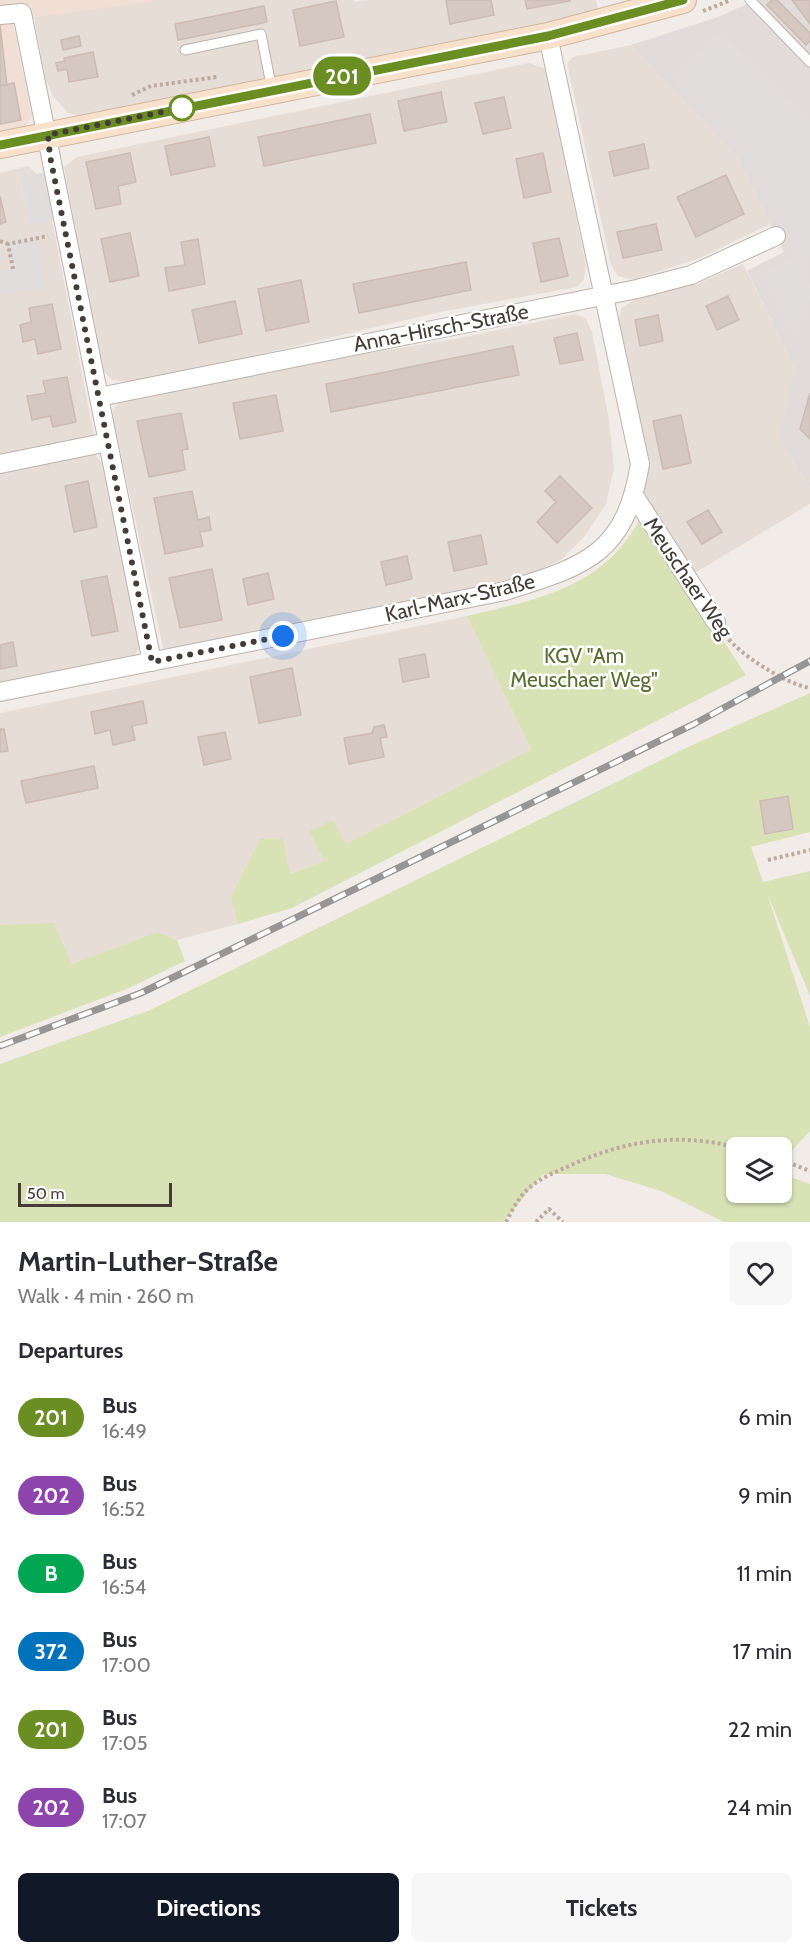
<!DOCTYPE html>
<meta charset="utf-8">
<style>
body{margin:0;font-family:Cabin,sans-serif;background:#f7f7f7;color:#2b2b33;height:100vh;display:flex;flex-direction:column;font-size:22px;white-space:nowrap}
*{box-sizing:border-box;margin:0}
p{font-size:20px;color:#7c7c81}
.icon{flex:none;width:33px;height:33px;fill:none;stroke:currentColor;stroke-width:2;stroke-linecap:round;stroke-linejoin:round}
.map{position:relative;height:1222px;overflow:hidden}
.panel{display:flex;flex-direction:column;background:#fff;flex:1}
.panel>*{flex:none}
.badge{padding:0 12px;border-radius:20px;font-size:21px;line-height:39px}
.buttons{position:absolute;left:726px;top:1137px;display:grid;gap:12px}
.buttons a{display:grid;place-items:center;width:66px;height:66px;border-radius:9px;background:#fff;box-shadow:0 2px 4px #0004;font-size:30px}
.scale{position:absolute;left:18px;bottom:15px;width:154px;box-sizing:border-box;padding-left:6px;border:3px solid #443c37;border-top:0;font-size:16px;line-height:21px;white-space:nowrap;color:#443c37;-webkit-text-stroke:4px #fff;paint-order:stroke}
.you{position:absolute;width:30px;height:30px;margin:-15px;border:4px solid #fff;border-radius:50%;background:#1a73e8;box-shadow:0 0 0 9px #1a73e833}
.map>.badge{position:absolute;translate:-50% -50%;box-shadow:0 0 0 3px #fff}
h2{padding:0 18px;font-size:22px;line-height:54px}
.round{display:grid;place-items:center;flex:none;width:63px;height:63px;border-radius:9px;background:#f7f7f7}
.headline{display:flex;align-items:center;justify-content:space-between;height:102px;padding:0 18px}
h1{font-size:28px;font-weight:700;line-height:45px}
.cta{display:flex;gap:12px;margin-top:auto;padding:12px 18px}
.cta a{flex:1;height:69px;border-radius:9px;background:#111827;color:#fff;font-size:24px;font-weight:700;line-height:69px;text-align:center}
.cta a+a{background:#f7f7f7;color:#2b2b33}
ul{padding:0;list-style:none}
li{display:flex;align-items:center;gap:18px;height:78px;padding:0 18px}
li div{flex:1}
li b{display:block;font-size:22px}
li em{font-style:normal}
li .badge{min-width:66px;font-weight:700;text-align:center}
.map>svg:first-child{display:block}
.residential{fill:#e5ddd6}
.commercial{fill:#f1ded5}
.industrial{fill:#e1dbd9}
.green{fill:#d9e2b5}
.parking{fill:#e0dddc}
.building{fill:#d5c8c1;stroke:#ccbbb2;stroke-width:1.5}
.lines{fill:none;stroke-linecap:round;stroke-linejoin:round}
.lane-casing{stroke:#bcb2ab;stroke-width:11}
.street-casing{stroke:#bcb2ab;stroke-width:20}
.secondary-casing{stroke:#cfb69e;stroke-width:28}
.path{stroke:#bcaa9e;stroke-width:4;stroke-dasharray:3 3;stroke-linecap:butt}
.lane{stroke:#fff;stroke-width:9}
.street{stroke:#fff;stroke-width:18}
.secondary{stroke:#f8e1cb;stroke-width:26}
.rail-casing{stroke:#969696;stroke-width:7}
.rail{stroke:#fff;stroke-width:4.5;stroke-dasharray:14;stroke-linecap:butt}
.line-casing{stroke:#fff;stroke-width:14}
.line{stroke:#6b8e23;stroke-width:9}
.walk{stroke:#443c37;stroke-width:6;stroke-dasharray:0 10.8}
.stop-dot{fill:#fff;stroke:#6b8e23;stroke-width:3}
.labels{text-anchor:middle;stroke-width:5;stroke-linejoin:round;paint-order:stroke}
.street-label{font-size:21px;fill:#443c37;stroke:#fff}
.park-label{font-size:21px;fill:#596f31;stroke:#fff}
</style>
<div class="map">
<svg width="810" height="1222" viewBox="0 0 810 1222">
<rect width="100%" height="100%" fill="#f2ece8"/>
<path class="residential" d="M152,0H353L355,2L366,0H596L599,12L87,118L68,113L54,97L46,81L34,17Z
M631,45L737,157L770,224L700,258L633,280L618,276L611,265L567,63L573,57Z
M529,63L546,69L586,265L584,279L577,287L440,312L138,383L112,380L101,368L64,167L77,157Z
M28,166L37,174L20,178L30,225L52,220L94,435L0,455V173Z
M743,264L794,366L779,437L810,488V504L695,573L645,499L618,328L621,309L633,300L699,283Z
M576,314L586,319L592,332L609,420L614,468L606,504L584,537L562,559L534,573L493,583L164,652L112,414L115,406L126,400L294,365L450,340Z
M81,453L95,455L102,463L140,648L133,658L0,686V471Z
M467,616L531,749L346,844L309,831L324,861L231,896L238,924L177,940L157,932L71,964L0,925V713Z"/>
<path class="commercial" d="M0,0H152V2L34,17L31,5L0,7Z
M12,18L32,116L25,127L0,135V20Z"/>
<path class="industrial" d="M756,0H810V488L779,437L794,366L747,271L784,252L737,157L631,45L718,17Z"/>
<path class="green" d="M641,517L746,675L292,908L238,924L231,897L260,839H283L290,874L324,861L309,831L333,820L346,844L531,749L467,616C539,599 604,588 641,517Z
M810,693V832L751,847L763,882L810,871V996L767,893L810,1027V1131L782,1161V1148H736V1192L751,1193L738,1207L754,1193L782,1192V1174L810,1184V1222H724L661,1191L605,1174H543L503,1222H0V1064L150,1010L690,746Z
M54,923L71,964L157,932L177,940L185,961L129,988L0,1037V925Z"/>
<path class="parking" d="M721,31L810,122V253L804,282L810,283V302L794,339L761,274L793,256L741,151L672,79Z
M53,171L63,218L30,225L20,177Z
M37,238L46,287L0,296V271L13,268L8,244Z"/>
<path class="building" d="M446,0H491L494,15L450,24Z
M525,0H570V1L527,9Z
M772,0H777L810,33V41L806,45L767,5Z
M792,0H810V24Z
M336,1L344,37L300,46L293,10Z
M264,6L267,22L178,40L175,24Z
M0,25L7,85L0,86Z
M79,36L81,46L63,50L61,40Z
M93,52L98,77L69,82L67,69L58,71L56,63L65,61L64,58Z
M14,83L21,120L0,124V86Z
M441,92L447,122L404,131L398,101Z
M504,97L511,128L483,134L475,103Z
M370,114L376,143L264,166L258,137Z
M209,137L215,166L171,175L165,146Z
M644,144L649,168L614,176L609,152Z
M130,153L136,182L118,186L121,204L96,209L86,162Z
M543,153L551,192L524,198L516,159Z
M726,175L744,214L696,237L677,197Z
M0,196L6,222L0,224Z
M656,224L662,250L623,258L617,232Z
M130,233L139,276L110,282L101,239Z
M559,238L568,276L541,282L533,243Z
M198,239L205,284L169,291L165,268L185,265L181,242Z
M466,262L471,290L359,313L353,284Z
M301,280L309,322L266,331L258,289Z
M728,296L739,320L717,330L706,306Z
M235,301L242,334L199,343L192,310Z
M52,304L61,349L38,354L35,339L23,342L20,325L31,322L29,308Z
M658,315L663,341L640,346L635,320Z
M577,333L583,360L560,364L554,338Z
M513,346L519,375L331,412L326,384Z
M67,377L76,422L53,427L50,416L32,420L27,396L46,393L43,381Z
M810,393V439L800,429Z
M276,395L283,431L240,439L233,403Z
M181,413L188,449L182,450L185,470L149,477L137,421Z
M681,415L691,463L663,469L653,421Z
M560,476L592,508L557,543L537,522L556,502L545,491Z
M88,481L97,527L74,532L65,486Z
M192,491L198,520L209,517L211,530L200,532L203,546L165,554L154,498Z
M708,510L722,532L702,544L687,522Z
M481,535L487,564L454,571L448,542Z
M407,556L412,579L386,585L381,562Z
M212,569L222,620L180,628L169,578Z
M268,573L274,599L248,605L243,579Z
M107,576L118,631L92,636L81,581Z
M13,642L17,666L0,669V645Z
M425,654L429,677L403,682L399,659Z
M292,668L301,715L259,723L250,677Z
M143,701L147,723L132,726L135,740L113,745L110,730L95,734L91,712Z
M384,725L387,737L380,738L384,757L349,764L344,738L372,733L374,727Z
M0,729H4L8,751L0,752Z
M225,732L231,759L204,765L198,737Z
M94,766L98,788L26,803L21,781Z
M788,796L793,829L765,834L760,801Z"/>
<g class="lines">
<g class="lane-casing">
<path id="lane" d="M750,0L810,62
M185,50L261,34L272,90"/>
</g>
<g class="street-casing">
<path id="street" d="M0,15L22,13L152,662
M99,397L637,289L691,275L776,236
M0,464L108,442
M635,497L716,622
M0,692L505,591C585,566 625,555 640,464L548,36"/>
</g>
<g class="secondary-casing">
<path id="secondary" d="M0,145L548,36L683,0"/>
</g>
<path class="path" d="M703,11L731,0
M132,95L151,86L217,77
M0,241L8,244
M13,269L8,244L48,236
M725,635C740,655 786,684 810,688
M768,860L810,850
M782,1160L810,1171
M506,1222C511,1213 516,1202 523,1194C535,1180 553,1173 569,1166C625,1140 679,1132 739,1148
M536,1222L549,1209L563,1222"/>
<use href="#lane" class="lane"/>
<use href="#street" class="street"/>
<use href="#secondary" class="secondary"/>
<g class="rail-casing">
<path id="rail" d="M0,1046L141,993L694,724L810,661"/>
</g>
<use href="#rail" class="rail"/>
</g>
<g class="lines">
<g class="line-casing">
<path id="line" d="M0,145L548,36L683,0"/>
</g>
<use href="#line" class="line"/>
<path class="walk" d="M182,108L48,135L50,156L152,662L283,636"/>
</g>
<circle class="stop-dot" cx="182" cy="108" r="12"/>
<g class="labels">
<g class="street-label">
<text transform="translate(441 328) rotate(-11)" y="7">Anna-Hirsch-Straße</text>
<text transform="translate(688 578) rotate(56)" y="7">Meuschaer Weg</text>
<text transform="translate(460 598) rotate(-13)" y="7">Karl-Marx-Straße</text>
</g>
<g class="park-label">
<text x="584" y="663">KGV "Am<tspan x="584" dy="24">Meuschaer Weg"</tspan></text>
</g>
</g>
</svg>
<div class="buttons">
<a><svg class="icon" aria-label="layers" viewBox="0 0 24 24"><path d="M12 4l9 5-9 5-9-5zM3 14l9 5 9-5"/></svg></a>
</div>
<div class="scale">50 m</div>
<div class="you" style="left:283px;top:636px"></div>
<b class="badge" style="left:342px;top:76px;background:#6b8e23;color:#fff">201</b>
</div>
<section class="panel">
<div class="headline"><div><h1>Martin-Luther-Straße</h1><p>Walk · 4 min · 260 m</p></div><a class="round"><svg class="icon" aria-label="heart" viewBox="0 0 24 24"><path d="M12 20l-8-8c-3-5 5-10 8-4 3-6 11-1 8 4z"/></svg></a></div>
<h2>Departures</h2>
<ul>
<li><span class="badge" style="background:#6b8e23;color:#fff">201</span><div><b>Bus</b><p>16:49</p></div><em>6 min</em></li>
<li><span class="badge" style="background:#8e44ad;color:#fff">202</span><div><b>Bus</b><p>16:52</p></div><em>9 min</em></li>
<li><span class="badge" style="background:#00a651;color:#fff">B</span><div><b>Bus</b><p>16:54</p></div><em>11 min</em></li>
<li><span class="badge" style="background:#0072bc;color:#fff">372</span><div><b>Bus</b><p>17:00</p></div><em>17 min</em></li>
<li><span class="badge" style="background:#6b8e23;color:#fff">201</span><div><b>Bus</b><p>17:05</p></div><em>22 min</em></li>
<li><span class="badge" style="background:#8e44ad;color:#fff">202</span><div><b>Bus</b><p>17:07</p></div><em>24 min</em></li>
</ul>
<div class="cta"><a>Directions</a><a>Tickets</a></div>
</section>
